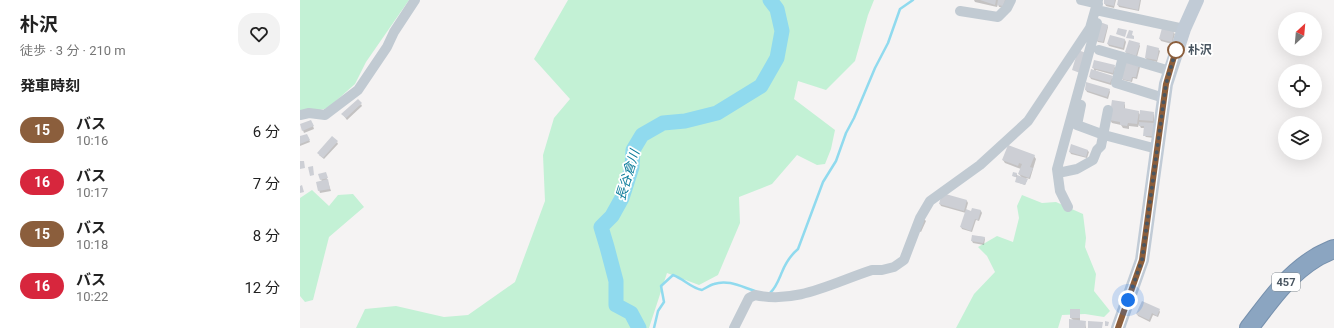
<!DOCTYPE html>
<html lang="ja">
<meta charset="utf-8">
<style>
body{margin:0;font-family:Roboto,"Noto Sans JP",sans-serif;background:#f2f2f2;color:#222;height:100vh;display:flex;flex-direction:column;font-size:15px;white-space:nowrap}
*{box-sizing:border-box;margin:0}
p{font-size:13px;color:#767676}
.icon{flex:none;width:22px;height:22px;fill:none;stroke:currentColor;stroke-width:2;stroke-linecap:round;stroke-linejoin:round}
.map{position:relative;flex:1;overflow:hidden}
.panel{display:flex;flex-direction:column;background:#fff;width:300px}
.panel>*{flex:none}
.badge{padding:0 8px;border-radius:13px;font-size:14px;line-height:26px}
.needle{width:26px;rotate:26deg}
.buttons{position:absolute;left:978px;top:12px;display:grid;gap:8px}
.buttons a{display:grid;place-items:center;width:44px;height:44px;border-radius:50%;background:#fff;box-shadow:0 4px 16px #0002;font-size:20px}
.you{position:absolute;width:20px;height:20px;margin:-10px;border:3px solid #fff;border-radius:50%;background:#1a73e8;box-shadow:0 0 0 6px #1a73e833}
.map>.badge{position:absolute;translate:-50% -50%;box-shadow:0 0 0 2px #fff}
h2{padding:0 20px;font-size:15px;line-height:36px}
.round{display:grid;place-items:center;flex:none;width:42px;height:42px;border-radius:16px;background:#f2f2f2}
.summary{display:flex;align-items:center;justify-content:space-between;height:68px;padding:0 20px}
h1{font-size:19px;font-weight:700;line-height:30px}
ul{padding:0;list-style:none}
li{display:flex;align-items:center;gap:12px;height:52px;padding:0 20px}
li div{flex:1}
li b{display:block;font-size:15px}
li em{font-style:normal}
li .badge{min-width:44px;font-weight:700;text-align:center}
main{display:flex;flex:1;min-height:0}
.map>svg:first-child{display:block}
.green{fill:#c3f1d5}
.shadow{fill:#0003}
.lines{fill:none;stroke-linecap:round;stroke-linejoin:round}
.stream{stroke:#90daee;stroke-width:2.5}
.river{stroke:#90daee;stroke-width:15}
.building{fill:#cdcfd5}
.highway-casing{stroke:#7690ad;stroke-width:20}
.street{stroke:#c1cad2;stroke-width:10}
.secondary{stroke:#c1cbd6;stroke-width:14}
.highway{stroke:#8ba5c1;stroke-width:18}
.line-casing{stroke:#fff;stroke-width:9}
.line{stroke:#8b5e3c;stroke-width:6}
.walk{stroke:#4a5661;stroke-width:4;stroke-dasharray:0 7.2}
.stop-dot{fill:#fff;stroke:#8b5e3c;stroke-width:2}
.labels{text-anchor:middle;stroke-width:3.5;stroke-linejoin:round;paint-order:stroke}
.shield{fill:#fff;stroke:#808990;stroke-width:1}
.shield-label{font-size:11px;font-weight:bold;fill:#4a5661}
.stop-label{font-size:12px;font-weight:bold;fill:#4a5661;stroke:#fff;text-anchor:start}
.water-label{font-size:13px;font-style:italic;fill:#0c7c9b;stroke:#fff}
</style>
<main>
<section class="panel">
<div class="summary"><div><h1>朴沢</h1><p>徒歩 · 3 分 · 210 m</p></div><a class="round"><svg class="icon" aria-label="heart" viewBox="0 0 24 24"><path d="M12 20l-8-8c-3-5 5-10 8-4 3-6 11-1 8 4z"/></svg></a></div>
<h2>発車時刻</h2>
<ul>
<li><span class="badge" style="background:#8b5e3c;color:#fff">15</span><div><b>バス</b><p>10:16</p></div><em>6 分</em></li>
<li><span class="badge" style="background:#d7263d;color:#fff">16</span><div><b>バス</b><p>10:17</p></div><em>7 分</em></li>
<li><span class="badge" style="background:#8b5e3c;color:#fff">15</span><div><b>バス</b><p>10:18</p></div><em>8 分</em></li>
<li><span class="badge" style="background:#d7263d;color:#fff">16</span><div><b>バス</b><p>10:22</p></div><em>12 分</em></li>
</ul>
</section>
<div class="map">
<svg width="1034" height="328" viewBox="0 0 1034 328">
<rect width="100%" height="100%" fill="#f5f3f3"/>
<path class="green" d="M0,0H109L66,62L55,84L28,108L0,115Z
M268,0H574L568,15L555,61L526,90L498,81L494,99L535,130L531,149L525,164L517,165L497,155L472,184L439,197L440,223L418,275L399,285L367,273L349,328H56L65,309L96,306L144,317L168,315L215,282L245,201L243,155L254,118L270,99L234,59Z
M12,190L29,206L38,195L53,194L64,207L29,237L13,300L5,302L0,296V198Z
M722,195L742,203L756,202L783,214L786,238L785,247L796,274L794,291L810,311L804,317L785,314L762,315L758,328H656L674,294L695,272L687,256L678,247L697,236L713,242L719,218L717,206Z"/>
<path class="shadow" d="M674,0H707L704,7H699L698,4L697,7L675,2Z
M805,0H816L814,8L806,6L805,4Z
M819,0H841L839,11L819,7L818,5Z
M807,25L808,27L804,43L798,42L796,40Z
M873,32L875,34L872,44L861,41L860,39Z
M825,40L826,42L824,50L809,46L808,44Z
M839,44L840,46L837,57L827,54L826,52Z
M858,49L860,51L857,62L847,60L846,58Z
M826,62L840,67L837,79L833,78L832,82L823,80L822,78Z
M814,66L815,68L814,75L796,70L795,72L793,67Z
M790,77H812L813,79L811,85L791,79Z
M809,89L810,92L808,99L787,92L786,90Z
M824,103L825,105V110L838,112L841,116L853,113L854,115V138L846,137L844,135L845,128H841L839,124L838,127L829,126V129L823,128L821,125L812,123L810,120Z
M61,104L62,106L47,120L44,116Z
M12,123L14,129L4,133L1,125Z
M8,137L10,142L0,146V138Z
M37,142L38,144L24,159L19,155Z
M787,150L789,152L787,158L771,154L770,152Z
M734,156L736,159L730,179L726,178L727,180L725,185L717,182L718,178L713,176L717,174V176L722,178L719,174L721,169L705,163L703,160Z
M25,173L31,191L20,193L17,183L22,182L20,175Z
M667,201L668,203L666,210L672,212L673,209L681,211L682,213L679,221L676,220L672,232L662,229L661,227L666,213L641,206L640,204Z
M624,219L626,221L621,232L619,231Z
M672,236L684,237L685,239L684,245L673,243L672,241Z
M779,310L780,312V321L785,322L786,328H770L773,320L771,318Z
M859,310L860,312L858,317L853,315L850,322L838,316L837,314Z"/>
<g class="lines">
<path class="stream" d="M470,293C476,288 479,279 482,272C486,262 491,255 498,249L523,182L536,161L546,133L554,118L575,68L588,43L600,9L613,0
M354,328L358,311L364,302L361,286L373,275C384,279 391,288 402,290C406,288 410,285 414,284C428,279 442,287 455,291"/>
<path class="river" d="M339,328L331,313L316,305V281L307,247L301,227L312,216L322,198L332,167L333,150L342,135L363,123L385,121L417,113L461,86L477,58L482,31L477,9L470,0"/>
</g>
<path class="building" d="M680,0H696L695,5Z
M698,0H705L703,6L697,5Z
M804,0H815L814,6L804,4Z
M818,0H840L838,10L817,5Z
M800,22L808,25L803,42L795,40Z
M818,28L827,30L825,37L816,34Z
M862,28L874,31L872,42L859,39Z
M829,30L833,31L832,35L834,36V39L826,38Z
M810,35L825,39L823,48L807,44Z
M829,40L840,43L836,56L825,52Z
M847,45L859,48L857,60L845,58Z
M778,50L786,53L780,73L772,70Z
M794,60L815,65L813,73L792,68Z
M825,61L839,64L836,77H832L831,81L821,79Z
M791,69L813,76L810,83L789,77Z
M786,82L810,89L807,97L785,90Z
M58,99L62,103L46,118L41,114Z
M812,100L825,102L824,108L839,111L837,124L828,123L827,126L820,125V122L809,120Z
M840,110L854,112L853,121L839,120Z
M11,120L14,126L2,131L0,124Z
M839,122L854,123L853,136H843L844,126H839Z
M7,134L10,140L0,144V136Z
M32,136L38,141L23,158L17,153Z
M771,144L788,150L786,157L769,152Z
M708,145L735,155L730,167L733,168L729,178L718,174L722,164L719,163L718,166L702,160Z
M0,161H4L5,168L0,169Z
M13,166L14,175L10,176L8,167Z
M26,172L28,178L20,180L18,174Z
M713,172L717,173L716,177L712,176Z
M717,175L728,179L725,185L715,182Z
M28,179L30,189L18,191L16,182Z
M2,185L4,192L0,193V186Z
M642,193L667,200L664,211L639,204Z
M672,208L681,210L678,220L675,219L671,231L660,227L666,209L671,211Z
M672,235L685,237L683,243L671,241Z
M842,301L860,309L857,316L852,313L849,320L836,314Z
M770,309H780V318H770Z
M769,319L786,321L785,328H769Z
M788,321L803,322L802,328H788Z
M805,321L809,322L808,326H805Z"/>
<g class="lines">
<g class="highway-casing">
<path id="highway" d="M949,328C970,301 987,275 1017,257C1023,254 1028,251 1034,249"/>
</g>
<path class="street" d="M781,0L798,4
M796,10L884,29
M660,11L698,17L707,8L711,0
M799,50L823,57
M864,98L816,83L823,57L870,71
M781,105L777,125L804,135L857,149
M0,115L9,113L25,115L58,90L87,47L94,32L115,0
M758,173L777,169L793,160L797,150L801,146L808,110
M768,207L760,191L757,169L797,23
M434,328L449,298L455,295C497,304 532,283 572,270H582L594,267L604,260L620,218L630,201L680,165L728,121L790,28L798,0"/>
<path class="secondary" d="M818,328L842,260L866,84L884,29L897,0"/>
<use href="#highway" class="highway"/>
</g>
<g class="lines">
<g class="line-casing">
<path id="line" d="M818,328L842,260L866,84L876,50"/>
</g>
<use href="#line" class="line"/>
<path class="walk" d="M828,300L842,260L866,84L876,50"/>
</g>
<circle class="stop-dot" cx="876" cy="50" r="8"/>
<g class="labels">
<rect class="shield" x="972" y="273" width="28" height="18" rx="3"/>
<g class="shield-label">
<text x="986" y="286">457</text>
</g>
<g class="stop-label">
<text x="888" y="54">朴沢</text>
</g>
<g class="water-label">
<text transform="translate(327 175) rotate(-73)" y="5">長谷倉川</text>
</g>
</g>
</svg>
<div class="buttons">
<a><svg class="needle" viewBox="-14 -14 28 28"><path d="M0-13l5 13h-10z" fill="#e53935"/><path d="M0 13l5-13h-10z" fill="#767676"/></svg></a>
<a><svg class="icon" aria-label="locate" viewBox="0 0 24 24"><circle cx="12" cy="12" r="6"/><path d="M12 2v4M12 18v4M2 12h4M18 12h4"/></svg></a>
<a><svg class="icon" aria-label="layers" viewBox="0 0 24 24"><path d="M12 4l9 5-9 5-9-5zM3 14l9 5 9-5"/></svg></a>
</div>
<div class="you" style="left:828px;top:300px"></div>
</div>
</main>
